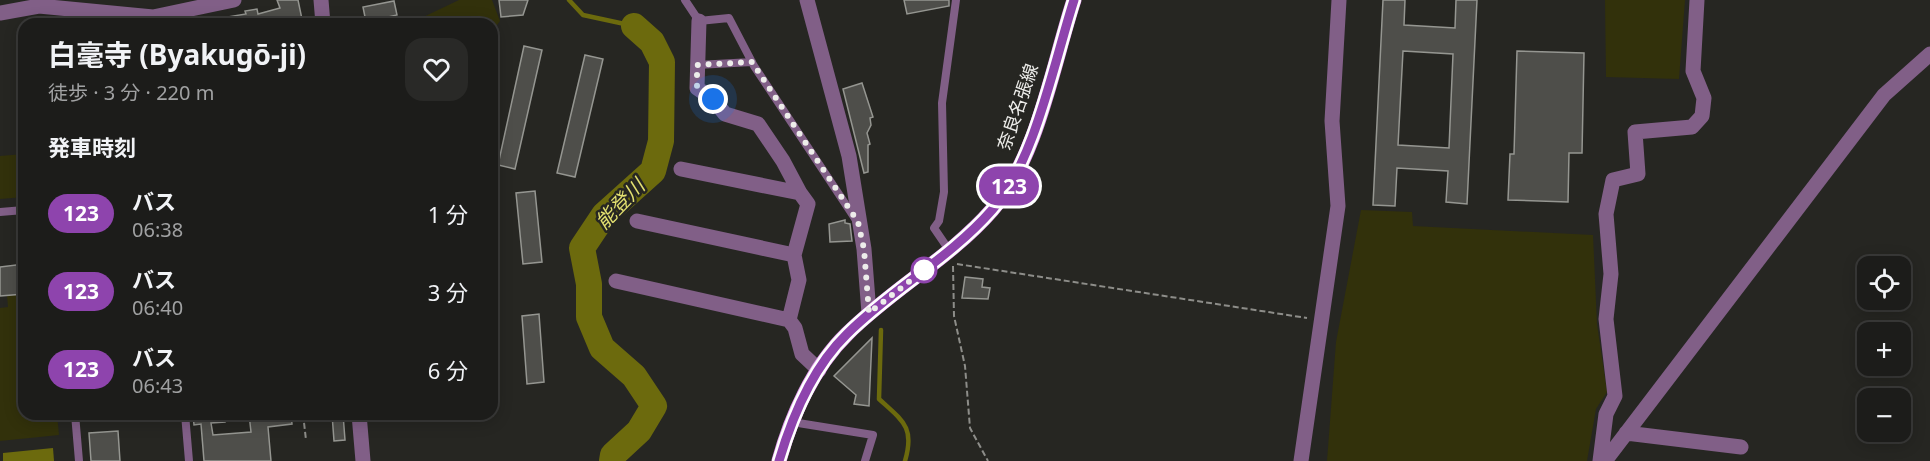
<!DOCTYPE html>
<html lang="ja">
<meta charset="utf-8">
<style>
body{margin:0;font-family:"Noto Sans","Noto Sans JP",sans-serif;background:#292927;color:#f1f3f6;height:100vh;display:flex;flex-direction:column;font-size:22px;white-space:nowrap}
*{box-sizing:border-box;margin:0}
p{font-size:20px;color:#a0a1a2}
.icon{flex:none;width:33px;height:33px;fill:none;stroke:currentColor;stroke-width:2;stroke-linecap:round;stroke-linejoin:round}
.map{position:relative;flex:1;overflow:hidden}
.sheet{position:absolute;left:18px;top:18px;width:480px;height:402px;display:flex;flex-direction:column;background:#1c1c1a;border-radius:18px;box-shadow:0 3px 15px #0003,0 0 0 2px #3a3a39}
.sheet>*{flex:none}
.badge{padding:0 12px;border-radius:20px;font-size:21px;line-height:39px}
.buttons{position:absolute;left:1857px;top:256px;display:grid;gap:12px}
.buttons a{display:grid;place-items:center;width:54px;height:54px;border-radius:12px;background:#1c1c1a;box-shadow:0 3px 15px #0003,0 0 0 2px #3a3a39;font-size:30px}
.you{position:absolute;width:30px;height:30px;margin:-15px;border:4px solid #fff;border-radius:50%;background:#1a73e8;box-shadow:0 0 0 9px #1a73e833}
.map>.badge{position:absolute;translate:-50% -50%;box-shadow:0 0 0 3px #fff}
h2{padding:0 30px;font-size:22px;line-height:54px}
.round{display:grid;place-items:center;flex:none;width:63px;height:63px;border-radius:18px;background:#292927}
.overview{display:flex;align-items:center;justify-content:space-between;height:102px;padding:0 30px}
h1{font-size:28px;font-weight:700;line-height:45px}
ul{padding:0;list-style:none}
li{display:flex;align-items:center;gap:18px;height:78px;padding:0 30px}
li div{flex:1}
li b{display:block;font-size:22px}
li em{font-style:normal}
li .badge{min-width:66px;font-weight:700;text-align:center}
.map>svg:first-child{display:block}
.green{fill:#32310b}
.water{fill:#6c6a0d}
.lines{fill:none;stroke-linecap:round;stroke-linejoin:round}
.stream{stroke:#6c6a0d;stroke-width:4.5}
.river{stroke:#6c6a0d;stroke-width:26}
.building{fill:#4e4e4a;stroke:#959691;stroke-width:1.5;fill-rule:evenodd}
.path{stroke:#8d8d89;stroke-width:2;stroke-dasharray:6 3;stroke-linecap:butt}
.lane{stroke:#815f87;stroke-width:8}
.street{stroke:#815f87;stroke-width:15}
.primary{stroke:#de96eb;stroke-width:15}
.line-casing{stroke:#fff;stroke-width:14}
.line{stroke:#8e44ad;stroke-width:9}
.walk{stroke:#ededea;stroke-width:6;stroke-dasharray:0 10.8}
.stop-dot{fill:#fff;stroke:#8e44ad;stroke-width:3}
.labels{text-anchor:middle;stroke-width:5;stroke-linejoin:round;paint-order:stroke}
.street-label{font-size:18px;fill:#ededea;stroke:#262622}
.water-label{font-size:20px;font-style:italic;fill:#e3e070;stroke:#262622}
</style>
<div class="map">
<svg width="1930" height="461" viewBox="0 0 1930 461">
<rect width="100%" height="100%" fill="#262622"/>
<path class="green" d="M459,0H492L500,21L492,32V24H416L415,21Z
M1605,0H1685L1679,79L1606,77Z
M24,154V197L0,199V156Z
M1361,210L1412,212L1413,226L1593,235L1597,324L1607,392L1596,409L1587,461H1327L1336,342Z
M24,294V414H57L59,435L0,441V308L8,307L7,295Z
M87,414H170V416L87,421Z"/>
<path class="water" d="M53,448L54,461H3V453Z"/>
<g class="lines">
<path class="stream" d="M569,0L583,15L634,26
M881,330L879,399C903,421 915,427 905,461"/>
<path class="river" d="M612,461L613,455L639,431L654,406L634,376L602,348L589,317V284L582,248L604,215L653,171L661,141L662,62L652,42L634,26"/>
</g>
<path class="building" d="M277,0H298L303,24H222L221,18L246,14L245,11L257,9L258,14L280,8Z
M499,0H528L523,15L501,17Z
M904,0H949V6L907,14Z
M1383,0H1405L1404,25L1455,28L1456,0H1477L1467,204L1446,202L1448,171L1397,168L1395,206L1373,205ZM1403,51L1453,54L1449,148L1398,145Z
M394,1L397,15L366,22L363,7Z
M524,46L542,50L515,169L498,165Z
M1517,51L1584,53L1582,153H1569L1568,202L1508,200L1510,154H1514Z
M585,55L603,59L575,177L557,173Z
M862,83L873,117L870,118L871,125L867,133L870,144L868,145V172L864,173L843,89Z
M535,191L542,262L523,264L516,193Z
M845,220V223L850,224L852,241L830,242L829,224Z
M24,264V294L0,296V267Z
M965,277L983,279L982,287L990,288L988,299L962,298Z
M539,314L544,382L527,384L522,316Z
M872,338L869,406L854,404L856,395L834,376Z
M193,414H225V422L211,423L213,435L251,432L249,414H291L292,424L268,427L271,461H204L201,424L194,425Z
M332,414H343L345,440L334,441Z
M118,431L120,461H91L89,433Z"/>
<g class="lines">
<path class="path" d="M957,264L1307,318
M953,266L954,316L965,366L970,428L988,461
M303,414L306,440"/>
<path class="lane" d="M685,0L699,21L729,18L754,66L856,220
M697,65L752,62
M0,212L24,210
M949,250L934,228L939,221L944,192L942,103L956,0
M75,414L79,461
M185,414L189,461
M792,422L873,435L865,461"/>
<path class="street" d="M321,0L323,24
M807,0L849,156L864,249L869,313
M0,13L39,6L153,17L234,0
M699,21L697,88L713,99L725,114L758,124L783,161L800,193
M681,169L800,193L808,204L794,255
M637,221L794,255L799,280L789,320
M616,281L789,320L795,328L802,354L819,370
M359,414L363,461
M1626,433L1741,447
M1301,461L1338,206L1332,121L1339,0
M1600,461L1606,414L1615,396L1606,319L1611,274L1606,214L1613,180L1638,174L1635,132L1692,127L1702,116L1704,98L1693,71L1697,0
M1605,461L1884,95L1930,54"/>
<path class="primary" d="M779,461C791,417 813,367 847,334C892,289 950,258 992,210C1037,159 1053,64 1074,0"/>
</g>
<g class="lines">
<g class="line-casing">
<path id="line" d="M779,461C792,417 813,367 847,334C892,289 950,258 992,210C1035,162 1054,62 1074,0"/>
</g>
<use href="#line" class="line"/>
<path class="walk" d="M713,99L697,88V65L752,62L858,222L864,249L869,313L924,270"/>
</g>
<circle class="stop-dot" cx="924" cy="270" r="12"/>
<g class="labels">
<g class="street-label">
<text transform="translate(1018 107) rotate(-71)" y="6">奈良名張線</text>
</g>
<g class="water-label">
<text transform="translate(620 204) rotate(-46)" y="7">能登川</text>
</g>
</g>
</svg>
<div class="buttons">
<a><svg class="icon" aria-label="locate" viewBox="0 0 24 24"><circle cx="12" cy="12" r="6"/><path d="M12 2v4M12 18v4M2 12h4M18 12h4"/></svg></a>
<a>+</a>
<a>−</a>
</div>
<div class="you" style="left:713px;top:99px"></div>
<b class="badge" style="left:1009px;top:186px;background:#8e44ad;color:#fff">123</b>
<section class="sheet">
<div class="overview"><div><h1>白毫寺 (Byakugō-ji)</h1><p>徒歩 · 3 分 · 220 m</p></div><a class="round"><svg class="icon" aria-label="heart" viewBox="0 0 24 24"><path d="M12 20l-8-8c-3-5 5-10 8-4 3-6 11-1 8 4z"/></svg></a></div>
<h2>発車時刻</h2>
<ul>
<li><span class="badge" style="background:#8e44ad;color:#fff">123</span><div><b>バス</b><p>06:38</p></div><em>1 分</em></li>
<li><span class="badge" style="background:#8e44ad;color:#fff">123</span><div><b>バス</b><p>06:40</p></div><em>3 分</em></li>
<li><span class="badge" style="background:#8e44ad;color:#fff">123</span><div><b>バス</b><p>06:43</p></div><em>6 分</em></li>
</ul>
</section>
</div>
